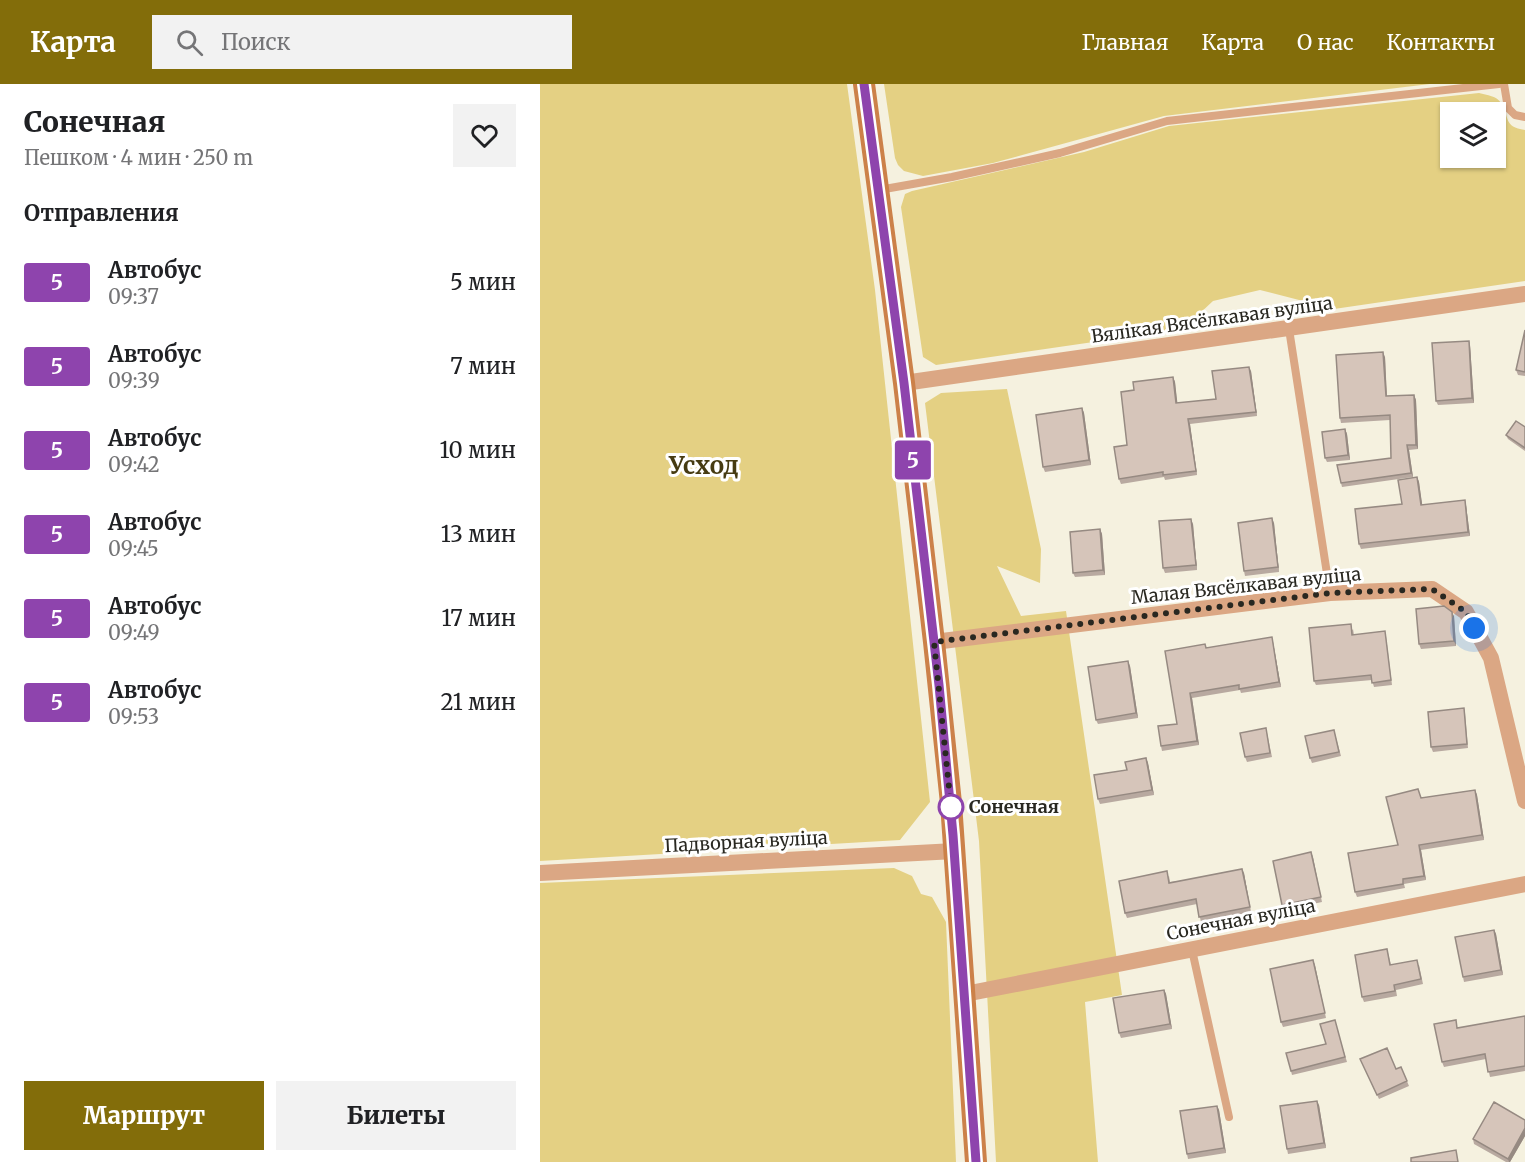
<!DOCTYPE html>
<html lang="ru">
<meta charset="utf-8">
<style>
body{margin:0;font-family:Merriweather,serif;background:#f2f2f2;color:#202124;height:100vh;display:flex;flex-direction:column;font-size:22px;white-space:nowrap}
*{box-sizing:border-box;margin:0}
p{font-size:20px;color:#757577}
.icon{flex:none;width:33px;height:33px;fill:none;stroke:currentColor;stroke-width:2;stroke-linecap:round;stroke-linejoin:round}
.map{position:relative;flex:1;overflow:hidden}
.sheet{display:flex;flex-direction:column;background:#fff;width:540px}
.sheet>*{flex:none}
.badge{padding:0 12px;border-radius:4px;font-size:21px;line-height:39px}
.buttons{position:absolute;left:900px;top:18px;display:grid;gap:12px}
.buttons a{display:grid;place-items:center;width:66px;height:66px;border-radius:0px;background:#fff;box-shadow:0 2px 4px #0004;font-size:30px}
.you{position:absolute;width:30px;height:30px;margin:-15px;border:4px solid #fff;border-radius:50%;background:#1a73e8;box-shadow:0 0 0 9px #1a73e833}
.map>.badge{position:absolute;translate:-50% -50%;box-shadow:0 0 0 3px #fff}
h2{padding:0 24px;font-size:22px;line-height:54px}
.round{display:grid;place-items:center;flex:none;width:63px;height:63px;border-radius:0px;background:#f2f2f2}
.head{display:flex;align-items:center;justify-content:space-between;height:102px;padding:0 24px}
h1{font-size:28px;font-weight:800;line-height:45px}
.primary-button{display:flex;gap:12px;margin-top:auto;padding:12px 24px}
.primary-button a{flex:1;height:69px;border-radius:0px;background:#836d0a;color:#fff;font-size:24px;font-weight:800;line-height:69px;text-align:center}
.primary-button a+a{background:#f2f2f2;color:#202124}
ul{padding:0;list-style:none}
li{display:flex;align-items:center;gap:18px;height:84px;padding:0 24px}
li div{flex:1}
li b{display:block;font-size:22px}
li em{font-style:normal}
li .badge{min-width:66px;font-weight:700;text-align:center}
header{display:flex;align-items:center;gap:36px;box-sizing:border-box;height:84px;padding:0 30px;background:#836d0a;color:#fff}
header strong{font-size:28px}
nav{display:flex;gap:33px;margin-inline-start:auto;font-size:21px}
.search{width:420px;height:54px;background:#f2f2f2;display:flex;align-items:center;gap:15px;box-sizing:border-box;padding:0 21px;border-radius:0px;color:#757577;font-size:22px}
main{display:flex;flex:1;min-height:0}
.map>svg:first-child{display:block}
.green{fill:#e4d083;fill-rule:evenodd}
.lines{fill:none;stroke-linecap:round;stroke-linejoin:round}
.service{stroke:#dba784;stroke-width:8}
.minor{stroke:#dba784;stroke-width:16}
.secondary{stroke:#cc8149;stroke-width:22}
.wall{fill:#b8a9a0}
.shaded-wall{fill:#968a82}
.building{fill:#d6c5ba;stroke:#968a82;stroke-width:1.5}
.line-casing{stroke:#fff;stroke-width:14}
.line{stroke:#8e44ad;stroke-width:9}
.walk{stroke:#292821;stroke-width:6;stroke-dasharray:0 10.8}
.stop-dot{fill:#fff;stroke:#8e44ad;stroke-width:3}
.labels{text-anchor:middle;stroke-width:6;stroke-linejoin:round;paint-order:stroke}
.street-label{font-size:18px;fill:#292821;stroke:#fff}
.stop-label{font-size:18px;font-weight:bold;fill:#292821;stroke:#fff;text-anchor:start}
.district-label{font-size:24px;font-weight:bold;fill:#463b12;stroke:#fff}
</style>
<header>
<strong>Карта</strong>
<div class="search"><svg class="icon" aria-label="search" viewBox="0 0 24 24"><circle cx="10" cy="10" r="6"/><path d="M15 15l6 6"/></svg>Поиск</div>
<nav><a>Главная</a><a>Карта</a><a>О нас</a><a>Контакты</a></nav>
</header>
<main>
<section class="sheet">
<div class="head"><div><h1>Сонечная</h1><p>Пешком · 4 мин · 250 m</p></div><a class="round"><svg class="icon" aria-label="heart" viewBox="0 0 24 24"><path d="M12 20l-8-8c-3-5 5-10 8-4 3-6 11-1 8 4z"/></svg></a></div>
<h2>Отправления</h2>
<ul>
<li><span class="badge" style="background:#8e44ad;color:#fff">5</span><div><b>Автобус</b><p>09:37</p></div><em>5 мин</em></li>
<li><span class="badge" style="background:#8e44ad;color:#fff">5</span><div><b>Автобус</b><p>09:39</p></div><em>7 мин</em></li>
<li><span class="badge" style="background:#8e44ad;color:#fff">5</span><div><b>Автобус</b><p>09:42</p></div><em>10 мин</em></li>
<li><span class="badge" style="background:#8e44ad;color:#fff">5</span><div><b>Автобус</b><p>09:45</p></div><em>13 мин</em></li>
<li><span class="badge" style="background:#8e44ad;color:#fff">5</span><div><b>Автобус</b><p>09:49</p></div><em>17 мин</em></li>
<li><span class="badge" style="background:#8e44ad;color:#fff">5</span><div><b>Автобус</b><p>09:53</p></div><em>21 мин</em></li>
</ul>
<div class="primary-button"><a>Маршрут</a><a>Билеты</a></div>
</section>
<div class="map">
<svg width="985" height="1078" viewBox="0 0 985 1078">
<rect width="100%" height="100%" fill="#f5f1df"/>
<path class="green" d="M0,0H307L335,206L390,718L360,756L0,777Z
M344,0H890L624,32L453,79L383,92L364,87L358,81L355,74Z
M939,9C947,11 957,12 961,19C970,33 963,43 985,46V197L794,225L720,206L673,217L643,245L396,281L383,273L361,123L365,110L372,107L544,68L629,42ZM910,28H956V74H910Z
M467,305L501,465L500,499L457,482L481,532L526,527L582,911L545,918L558,1078H456L439,757L385,319L401,309Z
M354,784L372,792L381,810L392,813L406,838L416,1078H0V799Z"/>
<g class="lines">
<path class="service" d="M964,0L968,24L975,31L985,33
M339,106L412,93L520,69L627,37L959,0
M749,245L790,509
M652,866L689,1033"/>
<path class="minor" d="M364,299L985,210
M394,558L790,509L892,505L926,528L951,574L985,717
M0,789L415,767
M425,910L985,800"/>
<path class="secondary" d="M324,0L364,299L394,558L411,719L436,1078"/>
</g>
<path class="wall" d="M985,246V292L978,291L976,286Z
M929,257L930,261L934,319L898,321L896,317Z
M845,273L847,312L874,311L876,316L878,365L869,366L873,393L802,403L801,399L851,374L850,336L801,339L800,334Z
M711,287L717,332L650,340L657,391L625,396L624,393L581,400L579,395L587,361L594,306L633,293L635,298L637,319L676,315Z
M542,324L544,329L551,381L505,388L503,383Z
M985,343V367L968,355L966,351Z
M805,345L807,350L810,376L787,378L785,374Z
M877,393L879,398L882,421L925,416L926,421L930,452L821,465L819,460L862,420Z
M734,439L739,488L705,492L704,487Z
M653,440L657,486L625,489L623,484Z
M560,445L562,450L565,491L535,493L533,489Z
M914,532L916,562L881,565L879,560Z
M813,545L814,551L846,552L852,601L834,603L832,596L776,601L774,597Z
M733,558L741,603L701,609L700,606L652,614L659,661L622,667L621,662L637,640L665,560L666,564Z
M590,582L598,634L558,640L556,636Z
M924,624L925,629L928,664L893,668L891,663Z
M726,644L732,673L707,678L705,673Z
M794,646L801,672L772,679L770,674Z
M606,674L608,679L614,711L560,720L558,715L587,686Z
M935,706L937,711L944,756L881,766L886,796L864,800L865,804L817,813L815,808L858,761L881,714Z
M771,768L782,818L744,826L742,821Z
M704,789L711,828L661,838L657,820L587,834L585,829L629,792L630,798Z
M954,846L956,850L963,891L924,898L923,893Z
M847,865L851,881H879L883,900L856,906L857,912L824,918L822,913Z
M773,876L786,934L743,943L741,938Z
M624,906L626,910L632,945L581,954L579,949Z
M985,933V987L950,993L946,975L904,983L902,978L918,944Z
M796,941L807,978L752,991L751,987L786,960Z
M820,975L856,985L861,983L869,1002L839,1015Z
M779,1021L786,1064L748,1070L747,1065Z
M677,1022L679,1026L686,1069L648,1075L647,1070Z
M985,1036V1052L970,1078H966L934,1060L933,1055Z"/>
<path class="shaded-wall" d="M929,257L930,261L934,319L932,314Z
M843,268L845,273L847,317L846,312Z
M709,283L711,287L717,332L716,328Z
M633,293L635,298L638,324L636,319Z
M874,311L876,316L878,365L876,361Z
M542,324L544,329L551,381L549,376Z
M648,335L650,340L657,391L656,387Z
M805,345L807,350L810,376L808,371Z
M867,361L869,366L873,393L871,389Z
M877,393L879,398L883,426L881,421Z
M925,416L926,421L930,452L928,448Z
M732,434L734,439L739,488L738,483Z
M651,435L653,440L657,486L656,481Z
M560,445L562,450L565,491L563,486Z
M912,528L914,532L916,562L914,557Z
M732,553L733,558L741,603L739,598Z
M588,577L590,582L598,634L596,629Z
M650,609L652,614L659,661L657,657Z
M606,674L608,679L614,711L612,706Z
M935,706L937,711L944,756L942,751Z
M879,761L881,766L886,796L884,792Z
M771,768L773,773L782,818L781,813Z
M702,785L704,789L711,828L710,823Z
M954,846L956,850L963,891L961,886Z
M773,876L775,881L786,934L785,929Z
M624,906L626,910L632,945L630,940Z
M777,1017L779,1021L786,1064L784,1059Z
M677,1022L679,1026L686,1069L684,1064Z
M985,1044V1052L970,1078H969L968,1075Z"/>
<path class="building" d="M985,246V288L976,286Z
M929,257L932,314L896,317L892,259Z
M843,268L846,312L874,311L876,361H867L871,389L801,399L797,381L851,374L850,331L800,334L796,271Z
M709,283L716,328L648,335L656,387L623,391V388L579,395L574,363L587,361L581,308L594,306L593,298L633,293L636,319L676,315L672,287Z
M542,324L549,376L503,383L496,331Z
M976,337L985,343V364L966,351Z
M805,345L808,371L785,374L782,348Z
M877,393L881,421L925,416L928,448L819,460L815,425L862,420L858,396Z
M732,434L738,483L704,487L698,439Z
M651,435L656,481L623,484L619,437Z
M560,445L563,486L533,489L530,448Z
M904,522L912,528L914,557L879,560L876,525Z
M811,540L812,551L845,547L851,596L832,599L831,591L774,597L769,544Z
M732,553L739,598L699,605V601L650,609L657,657L621,662L618,642L637,640L625,567L665,560L666,564Z
M588,577L596,629L556,636L548,583Z
M924,624L927,660L891,663L888,628Z
M726,644L730,669L705,673L700,649Z
M794,646L799,668L770,674L765,652Z
M606,674L612,706L558,715L554,691L587,686L585,678Z
M878,705L881,714L935,706L942,751L879,761L884,792L863,795V800L815,808L808,769L858,761L846,713Z
M771,768L781,813L742,821L733,777Z
M702,785L710,823L659,833L656,815L585,829L579,797L627,787L629,799Z
M954,846L961,886L923,893L915,853Z
M847,865L850,881L877,876L881,895L854,901L855,907L822,913L815,871Z
M773,876L785,929L741,938L730,885Z
M624,906L630,940L579,949L573,914Z
M985,932V982L948,988L945,970L902,978L894,940L916,936L917,944Z
M795,936L805,973L751,987L746,969L786,960L780,940Z
M847,964L856,985L861,983L867,997L837,1011L820,975Z
M777,1017L784,1059L747,1065L740,1022Z
M954,1018L985,1036V1044L968,1075L933,1055Z
M677,1022L684,1064L647,1070L640,1027Z
M916,1066L918,1078H871V1074Z"/>
<g class="lines">
<g class="line-casing">
<path id="line" d="M324,0L364,299L399,601L413,751L436,1078"/>
</g>
<use href="#line" class="line"/>
<path class="walk" d="M411,723L394,558L790,509L892,505L926,528L934,544"/>
</g>
<circle class="stop-dot" cx="411" cy="723" r="12"/>
<g class="labels">
<g class="street-label">
<text transform="translate(672 236) rotate(-8)" y="6">Вялікая Вясёлкавая вуліца</text>
<text transform="translate(706 502) rotate(-6)" y="6">Малая Вясёлкавая вуліца</text>
<text transform="translate(206 758) rotate(-3)" y="6">Падворная вуліца</text>
<text transform="translate(701 836) rotate(-11)" y="6">Сонечная вуліца</text>
</g>
<g class="stop-label">
<text x="429" y="729">Сонечная</text>
</g>
<g class="district-label">
<text x="164" y="390">Усход</text>
</g>
</g>
</svg>
<div class="buttons">
<a><svg class="icon" aria-label="layers" viewBox="0 0 24 24"><path d="M12 4l9 5-9 5-9-5zM3 14l9 5 9-5"/></svg></a>
</div>
<div class="you" style="left:934px;top:544px"></div>
<b class="badge" style="left:373px;top:376px;background:#8e44ad;color:#fff">5</b>
</div>
</main>
